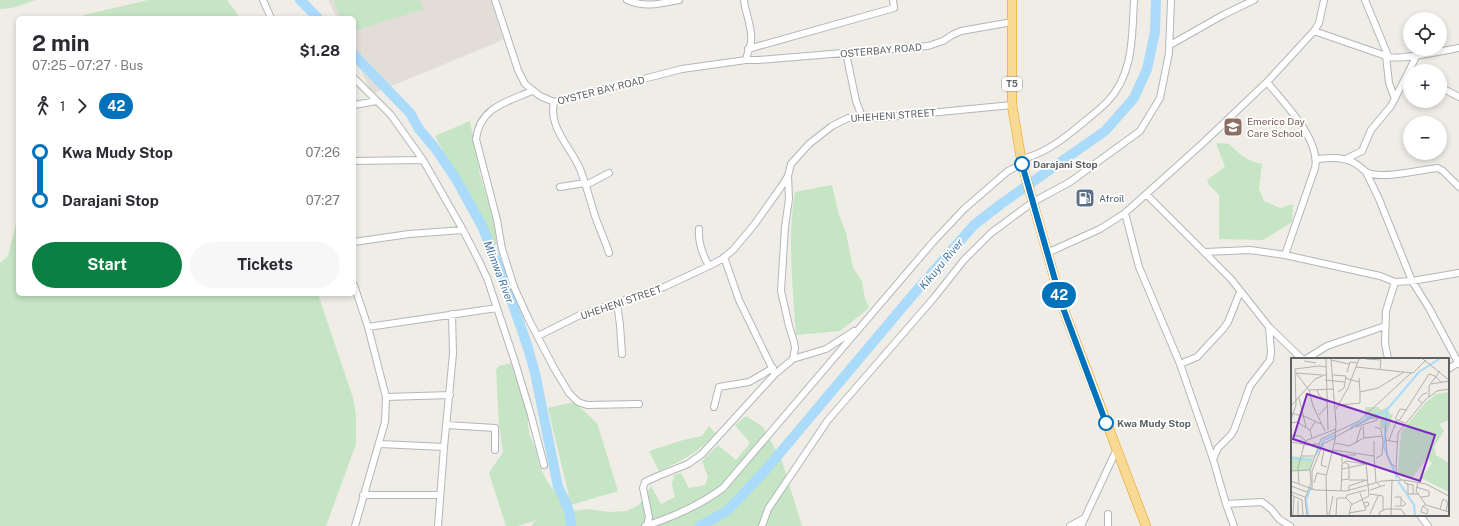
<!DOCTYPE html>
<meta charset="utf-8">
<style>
body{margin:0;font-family:"Public Sans",sans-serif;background:#f7f7f7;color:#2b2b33;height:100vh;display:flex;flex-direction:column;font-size:15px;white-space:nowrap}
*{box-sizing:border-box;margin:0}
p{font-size:13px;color:#7c7c81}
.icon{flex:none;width:22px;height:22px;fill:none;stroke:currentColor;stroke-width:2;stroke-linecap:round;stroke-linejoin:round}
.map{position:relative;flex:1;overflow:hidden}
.side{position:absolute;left:16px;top:16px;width:340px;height:280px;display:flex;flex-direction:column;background:#fff;border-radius:6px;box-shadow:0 2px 6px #0003}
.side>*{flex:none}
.badge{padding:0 8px;border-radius:13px;font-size:14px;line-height:26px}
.fabs{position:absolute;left:1403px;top:12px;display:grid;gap:8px}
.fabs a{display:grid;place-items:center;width:44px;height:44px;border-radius:50%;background:#fff;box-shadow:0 2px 6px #0003;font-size:20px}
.map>.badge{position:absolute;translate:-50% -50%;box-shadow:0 0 0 2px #fff}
.legs{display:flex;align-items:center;gap:6px;height:44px;padding:0 16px;font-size:13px}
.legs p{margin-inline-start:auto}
.headline{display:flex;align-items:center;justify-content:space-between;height:68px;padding:0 16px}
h1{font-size:22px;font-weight:700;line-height:30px}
.primary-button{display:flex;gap:8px;margin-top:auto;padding:8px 16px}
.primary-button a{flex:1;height:46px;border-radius:24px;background:#0b8043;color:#fff;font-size:16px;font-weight:700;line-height:46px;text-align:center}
.primary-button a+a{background:#f7f7f7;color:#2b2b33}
ul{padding:0 16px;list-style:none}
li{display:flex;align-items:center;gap:14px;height:48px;font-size:15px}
li i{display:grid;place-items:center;width:6px;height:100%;margin:0 5px;background:currentColor}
li i::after{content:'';width:10px;height:10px;margin:-5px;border:3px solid;border-radius:50%;background:#fff}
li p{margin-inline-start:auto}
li:first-child i{background:linear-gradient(#0000 50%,currentColor 0)}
li:last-child i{background:linear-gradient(currentColor 50%,#0000 0)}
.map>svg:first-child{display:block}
.education{fill:#e2ded7}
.green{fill:#c5e5c4}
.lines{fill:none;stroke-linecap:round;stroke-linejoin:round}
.river{stroke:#aadbfb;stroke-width:10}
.minor-casing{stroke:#b3b6ba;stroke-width:8}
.highway-casing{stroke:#ea9b0b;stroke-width:10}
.minor{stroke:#fff;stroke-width:6}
.highway{stroke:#f8da94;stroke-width:9}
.line-1-casing{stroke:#fff;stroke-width:9}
.line-1{stroke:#0072bc;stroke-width:6}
.stop-1-dot{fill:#fff;stroke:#0072bc;stroke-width:2}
.labels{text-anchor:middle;stroke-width:3.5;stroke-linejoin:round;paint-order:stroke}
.shield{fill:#fff;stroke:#8e9093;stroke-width:1}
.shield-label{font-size:9px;font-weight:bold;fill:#5d6165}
.street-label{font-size:10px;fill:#5d6165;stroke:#fff}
.education-label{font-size:10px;fill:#785e54;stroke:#fff;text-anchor:start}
.stop-label{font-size:10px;font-weight:bold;fill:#5d6165;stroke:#fff;text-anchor:start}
.service-label{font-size:10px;fill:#4e5e75;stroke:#fff;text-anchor:start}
.water-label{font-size:11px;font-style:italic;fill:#4477a4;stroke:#fff}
.inset-river{fill:none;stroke:#aadbfb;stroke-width:2}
.inset-road{fill:none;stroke:#b1b1ae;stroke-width:1}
.view{fill:#7b2cbf;fill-opacity:0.15;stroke:#7b2cbf;stroke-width:2}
.inset-edge{fill:none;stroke:#5d6165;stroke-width:2}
</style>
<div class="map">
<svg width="1459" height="526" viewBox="0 0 1459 526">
<rect width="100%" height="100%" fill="#efede6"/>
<path class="education" d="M328,0H491L503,40L372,94L354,55V18H337Z"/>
<path class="green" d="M0,0H36L12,8L0,9Z
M148,0H227L240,18H81L84,15Z
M333,0H419L424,9L354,31V18H341Z
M470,121L480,175L492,215L497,244L493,245L477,212L435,136Z
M1216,143L1229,144C1240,155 1246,160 1262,164L1259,189L1264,201L1280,208L1293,204L1292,222L1263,240L1219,239V195L1209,185L1207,180L1225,167Z
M832,185L839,215L846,233L853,268L862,281L865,299L869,308L840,331L796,335C793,288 787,239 795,192Z
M18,215V294H318L353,398L356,415V444L326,526H0V263L8,256Z
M511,363L526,408L528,417V425L530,436L536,450L539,465L547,481L559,498L565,512L587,509L609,512L627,511L639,505L651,486L661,504L675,497L672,485L674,475L681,473L689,488L705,485L708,477L702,461L718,445L736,460L750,443L735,425L746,416L763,427L782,461L802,526H532L533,523L537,520L518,526H506L489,473L503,452L499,425L496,370L499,366Z
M574,402L597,423L618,491L571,505L548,408Z
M709,426L716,434C699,451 682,461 659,471L649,451L683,440L702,436Z"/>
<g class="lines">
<path class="river" d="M300,0L318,18
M354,55L410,113L419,129L435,148L456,179L482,226L510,296L528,348L535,373L558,487C565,500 571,512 571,526
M700,526L727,511L763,473L917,290L974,225L1001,204L1105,131L1134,98L1147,69L1155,32L1156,0"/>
<g class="minor-casing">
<path id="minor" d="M263,0L271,18
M495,0L518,70L525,84L540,96L554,102L682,69L746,60H758L928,46L943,41L952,35L961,31L1012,22
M627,0C646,8 659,4 679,0
M744,0C745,13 753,28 751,42C750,48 747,54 746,60
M1365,0L1389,58
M1314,31L1386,56C1395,62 1446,50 1459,48
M1170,45L1223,15L1254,0
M748,49L894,8L893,0
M846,53L856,101L862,117
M1386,56L1389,83L1395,99
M354,78L391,115L423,160L463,230L479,261L487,278L515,362L531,415L544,465
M1267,82C1284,103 1321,140 1315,168L1285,255
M1440,87L1459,97
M532,91C507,102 480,107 476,139L497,220L502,249L514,287L529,320L554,368L569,393L578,402L587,405L639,404
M554,102C548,128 571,147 580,169C586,184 590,200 595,216C599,228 605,240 609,253
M354,105L377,101
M1021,159C1041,155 1058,143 1074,130C1085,121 1097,112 1107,102C1134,74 1132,36 1134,0
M1317,159C1330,158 1344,156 1356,164C1361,167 1365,173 1371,174C1390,178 1418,170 1438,168L1443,171L1459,187
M1346,159L1362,151L1371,130L1391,106L1417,55
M354,161L423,160
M1366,172L1379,199L1412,281L1429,308L1459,364
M788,176L789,199L785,227L781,291L789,326L794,342L795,348L793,359
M586,185L609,173
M560,187L585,183
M1146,194L1231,279L1269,327L1302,359
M1125,213L1139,267L1180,364L1213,459L1226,504L1234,526
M699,229C698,243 702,254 709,266
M354,242L409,234L463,230
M1205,252L1250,250L1285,255L1380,276L1395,282L1412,281L1459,273
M1047,253L1100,229L1125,213L1203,143L1267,82L1314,31L1319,23L1324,0
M724,257L739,300L775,374
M354,285L368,327L386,397L385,422L355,526
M617,303L620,325L622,354
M368,327L497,308
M538,336L580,315L664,287L709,266L722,259L733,250L754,225L781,187L788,176L791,164L809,144L832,126L848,118L862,117L878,118L1012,105
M1306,359L1327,346L1385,326
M1388,359L1385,343L1386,311L1395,282
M1180,364L1197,357L1223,329L1228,322L1240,292
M1448,369L1458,363
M386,397L450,395
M714,407L719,387L749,382L773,368
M446,425L495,428V450
M380,444L444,447
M1213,459L1218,448L1231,435L1234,430L1250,386L1270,360L1271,352L1269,327
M363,495H440
M1226,504L1262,502L1271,509L1279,519L1290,526
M1108,514V526
M1420,515L1428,526
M647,525L649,517L643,488L645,482L658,476L688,464L702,454L775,374L793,359L826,349L854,331
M438,526L444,447L453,354L452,314
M645,526C673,517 699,506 723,488L933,242L964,209L1008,171L1022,164
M762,526L768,509L828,420L933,299L964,260L991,233L1033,202L1070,182L1140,131L1160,98L1169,53L1171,0
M1070,526L1083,519
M1081,526L1116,451"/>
</g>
<g class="highway-casing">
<path id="highway" d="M1012,0V105L1022,164L1063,308L1146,526"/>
</g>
<use href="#minor" class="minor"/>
<use href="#highway" class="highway"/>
</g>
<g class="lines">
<g class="line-1-casing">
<path id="line-1" d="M1022,164L1063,308L1106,423"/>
</g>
<use href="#line-1" class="line-1"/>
</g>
<defs>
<g id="school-square" transform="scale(1)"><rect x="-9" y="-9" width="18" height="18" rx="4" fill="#8d6e63" stroke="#fff"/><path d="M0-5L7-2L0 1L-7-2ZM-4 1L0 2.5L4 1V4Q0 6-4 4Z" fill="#fff"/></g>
<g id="fuel-square" transform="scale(1)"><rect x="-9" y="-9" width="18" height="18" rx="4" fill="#5c6f8a" stroke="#fff"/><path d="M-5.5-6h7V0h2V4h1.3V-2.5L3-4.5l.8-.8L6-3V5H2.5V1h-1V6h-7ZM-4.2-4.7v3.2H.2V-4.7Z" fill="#fff"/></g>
</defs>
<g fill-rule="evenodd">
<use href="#school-square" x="1233" y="127"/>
<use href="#fuel-square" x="1085" y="198"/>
</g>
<g class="stop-1-dot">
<circle cx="1022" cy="164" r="7"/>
<circle cx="1106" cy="423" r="7"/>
</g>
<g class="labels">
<rect class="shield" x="1002" y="77" width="20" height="14" rx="3"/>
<g class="shield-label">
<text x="1012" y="87">T5</text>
</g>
<g class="street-label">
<text transform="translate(881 50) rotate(-5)" y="4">OSTERBAY ROAD</text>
<text transform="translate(601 90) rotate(-14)" y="4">OYSTER BAY ROAD</text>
<text transform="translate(893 115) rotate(-4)" y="4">UHEHENI STREET</text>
<text transform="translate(621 302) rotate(-19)" y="4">UHEHENI STREET</text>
</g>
<g class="education-label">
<text x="1247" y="125">Emerico Day<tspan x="1247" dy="12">Care School</tspan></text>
</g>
<g class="stop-label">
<text x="1033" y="168">Darajani Stop</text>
<text x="1117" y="427">Kwa Mudy Stop</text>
</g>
<g class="service-label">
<text x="1099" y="202">Afroil</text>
</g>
<g class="water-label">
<text transform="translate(941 264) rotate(-50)" y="4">Kikuyu River</text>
<text transform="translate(499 272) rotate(69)" y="4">Mlimwa River</text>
</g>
</g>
<g transform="translate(1291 358)">
<rect width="158" height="158" fill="#efede6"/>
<path d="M158,34V62L148,66L153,73L143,89L145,97L158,105V134L130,120L141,105L136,100L122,119L110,118L107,112L110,74L134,45L145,36ZM74,49H87L90,52L96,49L99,56H102L96,76L94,62L93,72L89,69V62H93L81,60L74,64ZM0,98L22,100L19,112L0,113Z" fill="#c5e5c4"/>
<path class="inset-river" d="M96,52L93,89L106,120M59,70L80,58L94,54L128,14L148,1M25,97L33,82L45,77M0,100L21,102M107,123L123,147L124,157M17,157L15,142L20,129"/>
<path class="inset-road" d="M35,1L37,72M75,1L90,2L89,12M132,1L158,22M40,2L58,6M13,3L25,5M65,9L122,15L135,2M56,14L59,4L66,5M5,15L18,32L22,48L34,73M5,15L31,17M42,17L55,18L53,30L47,34M54,20L68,24M68,20L69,34M34,22L53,24M140,26L158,23M18,32L42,31M26,32L28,37L36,44M138,39V28L149,13M8,40L15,69M131,45L127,42L132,36L136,35M49,47L69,45V34L87,30L113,14M0,48L24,21L36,16M45,51L57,30L68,1M0,55L15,59L30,66M28,57L36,48M0,62L5,47L4,11L28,8L35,9M106,62L104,61L109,51L116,52M108,63L138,16L144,18L151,25M0,65L6,64L19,72M94,67L96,97L100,106L105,109M72,68L73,80M65,69L86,62L87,59M84,69L90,71L92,83L91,97L85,100M0,77L9,78L15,83M44,79L80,60H93M21,80L19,72L24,64M94,82L106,84M98,82L106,62L114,65M83,83V98M0,84L12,86M44,85L58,88L73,80L91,78M65,85L70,69M12,87L28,86M33,92L30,107L36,109M42,92L83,98L85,124L89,128M11,98H24M51,105V97H65M51,111L75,106M0,113L19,112M51,122L58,121V107L53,104M58,122H75M110,122L106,117L105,109L107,75L134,42L146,33L158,31M113,122L114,125L117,126V136H128M0,123L24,132L55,133L91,123L113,122L135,126L158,138M127,124L125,133L135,147L158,154M23,125L26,115L35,117M8,126L7,110L14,83L45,71M116,126L122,127V136M0,128L16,134M125,129L138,133V138L130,139M21,132V113L32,86L44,80M79,132L94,127M50,133L51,106L55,103L75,106L77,127M58,133V128L76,122M0,134L14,139M79,136L92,138V152M0,137L11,142L12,157M104,139H110V148M55,140L56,137L75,132M72,145L77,144L78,147L74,149M104,148H112L115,146L110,141M132,148L137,152L136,156L130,154L131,150V149L135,146M149,151L152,141L157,144L155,153M58,155L75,152L69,135M79,156L87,138M0,157H2L3,139M7,157V143M16,157L14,141L20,125L19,112L30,81L68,63L120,15M36,157L35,119L44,82L45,66L40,1M38,157L42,138M45,157L46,140H55L61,146M58,157L60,147L78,138L77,127M88,157L89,154L95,151H110L114,157M100,157L101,121"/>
<path class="view" d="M16,36L144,77L129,123L2,81Z"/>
<rect width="158" height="158" class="inset-edge"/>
</g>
</svg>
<div class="fabs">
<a><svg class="icon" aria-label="locate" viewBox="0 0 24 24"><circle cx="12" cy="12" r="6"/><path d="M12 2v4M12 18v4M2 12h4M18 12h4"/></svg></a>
<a>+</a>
<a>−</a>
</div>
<b class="badge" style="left:1059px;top:295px;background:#0072bc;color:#fff">42</b>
<section class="side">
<div class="headline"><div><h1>2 min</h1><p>07:25 – 07:27 · Bus</p></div><b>$1.28</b></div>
<div class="legs"><svg class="icon" aria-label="walk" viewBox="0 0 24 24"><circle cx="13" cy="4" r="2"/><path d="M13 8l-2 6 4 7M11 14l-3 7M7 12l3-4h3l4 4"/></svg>1<svg class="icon" aria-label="forward" viewBox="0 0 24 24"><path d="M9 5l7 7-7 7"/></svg><b class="badge" style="background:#0072bc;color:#fff">42</b></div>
<ul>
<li><i style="color:#0072bc"></i><b>Kwa Mudy Stop</b><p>07:26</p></li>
<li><i style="color:#0072bc"></i><b>Darajani Stop</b><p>07:27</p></li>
</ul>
<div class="primary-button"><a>Start</a><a>Tickets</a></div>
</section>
</div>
